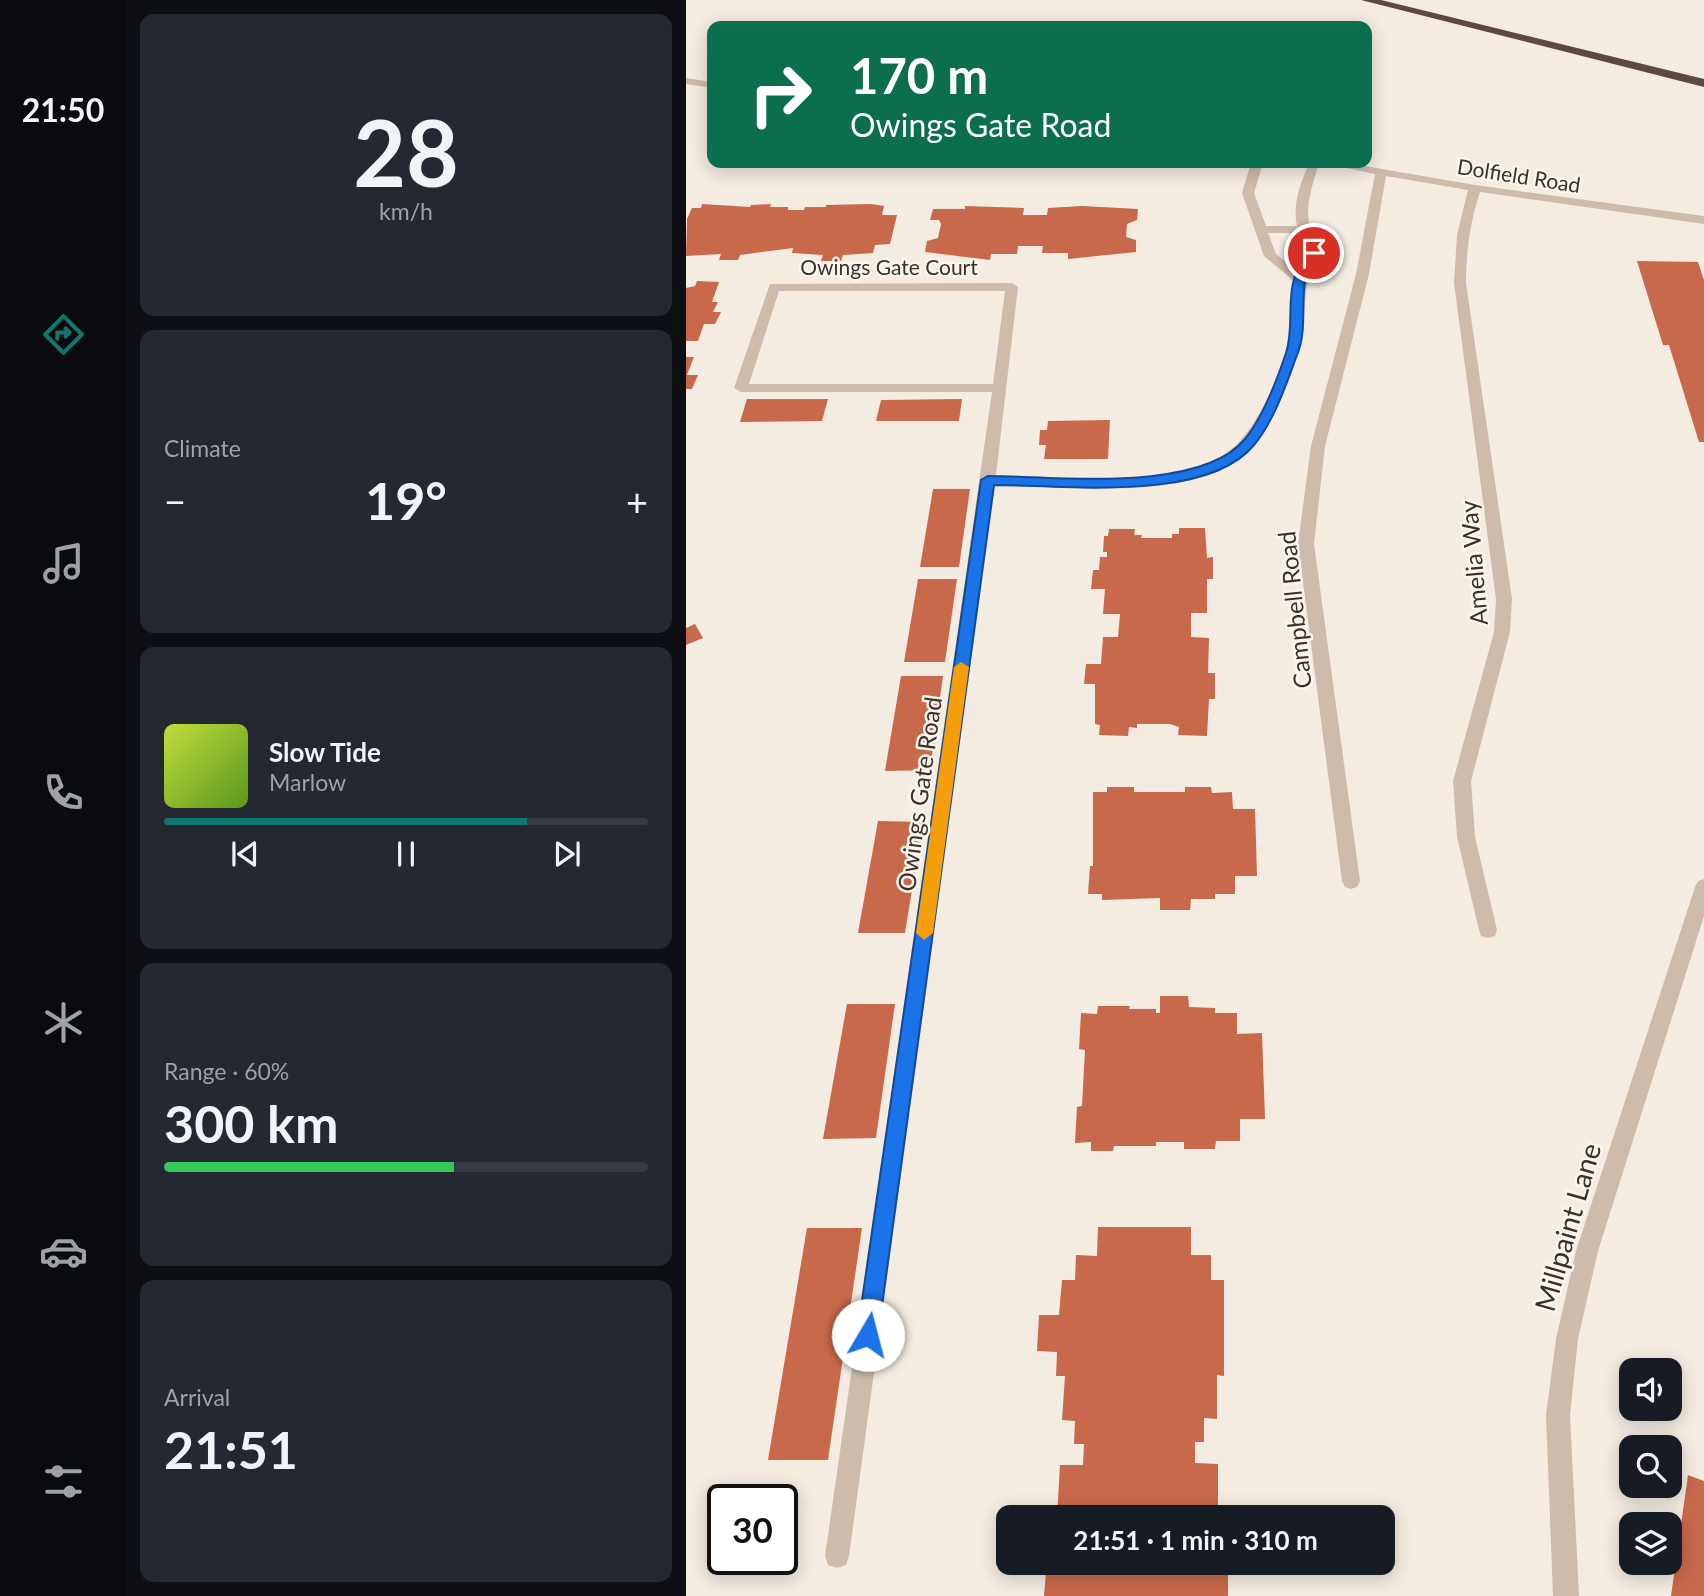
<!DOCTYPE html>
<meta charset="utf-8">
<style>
:root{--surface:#171b24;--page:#242831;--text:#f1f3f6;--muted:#9ea1a6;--line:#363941;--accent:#0f766e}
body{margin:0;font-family:Lato,sans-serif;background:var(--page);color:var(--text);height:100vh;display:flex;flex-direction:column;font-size:26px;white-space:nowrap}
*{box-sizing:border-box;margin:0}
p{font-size:23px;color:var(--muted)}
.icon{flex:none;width:38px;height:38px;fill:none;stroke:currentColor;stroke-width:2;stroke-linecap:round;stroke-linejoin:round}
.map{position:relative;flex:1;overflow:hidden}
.drawer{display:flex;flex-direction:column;gap:14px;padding:14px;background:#0d0f14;width:560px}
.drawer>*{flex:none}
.banner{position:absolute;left:21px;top:21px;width:665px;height:147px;border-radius:14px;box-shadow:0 4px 18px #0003;background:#0b6e4f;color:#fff;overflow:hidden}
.fabs{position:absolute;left:933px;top:1358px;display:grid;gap:14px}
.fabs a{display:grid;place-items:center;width:63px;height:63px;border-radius:14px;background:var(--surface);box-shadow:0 4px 18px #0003;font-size:35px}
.speed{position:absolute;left:21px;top:1484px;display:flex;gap:14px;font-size:35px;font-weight:700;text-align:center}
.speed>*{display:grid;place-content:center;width:91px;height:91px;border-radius:50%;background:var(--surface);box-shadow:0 4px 18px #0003;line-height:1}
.speed .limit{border:4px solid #111;border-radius:10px;background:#fff;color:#111}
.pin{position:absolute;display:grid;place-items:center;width:60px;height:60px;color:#fff;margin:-30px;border:4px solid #fff;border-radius:50%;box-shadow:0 2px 7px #0007}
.me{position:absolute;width:77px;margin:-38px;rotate:8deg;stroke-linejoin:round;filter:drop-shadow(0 0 5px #0008)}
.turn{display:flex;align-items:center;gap:24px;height:147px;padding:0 28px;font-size:32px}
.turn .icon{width:91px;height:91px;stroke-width:2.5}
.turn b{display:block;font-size:49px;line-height:60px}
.big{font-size:52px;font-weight:700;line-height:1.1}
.drawer .card{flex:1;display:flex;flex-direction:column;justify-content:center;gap:10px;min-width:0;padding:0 24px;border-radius:14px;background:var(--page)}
.drawer .dial{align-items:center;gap:0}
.dial b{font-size:91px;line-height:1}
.song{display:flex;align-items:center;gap:21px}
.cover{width:84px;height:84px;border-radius:10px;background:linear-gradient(135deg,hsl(70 70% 55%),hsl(90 70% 35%))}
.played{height:7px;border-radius:4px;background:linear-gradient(90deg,var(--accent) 75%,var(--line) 75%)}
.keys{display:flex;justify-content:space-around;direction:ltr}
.heat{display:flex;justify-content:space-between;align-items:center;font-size:38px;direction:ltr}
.charge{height:10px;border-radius:5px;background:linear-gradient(90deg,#34c759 60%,var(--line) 0)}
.trip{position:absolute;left:310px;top:1505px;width:399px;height:70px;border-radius:14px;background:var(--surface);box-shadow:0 4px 18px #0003;font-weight:700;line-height:70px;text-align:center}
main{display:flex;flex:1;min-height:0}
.tab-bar{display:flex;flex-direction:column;width:126px;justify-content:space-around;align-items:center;background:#090b0e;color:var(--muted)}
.tab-bar .icon{width:49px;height:49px}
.tab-bar .on{color:var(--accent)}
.tab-bar b{font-size:32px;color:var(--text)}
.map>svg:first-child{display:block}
.building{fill:#c8694b}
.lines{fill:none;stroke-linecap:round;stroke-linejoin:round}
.minor{fill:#cdbbac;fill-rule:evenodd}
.highway{fill:#5c4a42;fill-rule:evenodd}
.route{fill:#1a73e8;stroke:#114b97;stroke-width:2}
.slow{fill:#f59e0b}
.labels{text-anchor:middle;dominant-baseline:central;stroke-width:5;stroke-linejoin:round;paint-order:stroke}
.far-street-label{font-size:21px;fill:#3b302b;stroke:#fbf5ee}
.street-label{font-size:24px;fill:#3b302b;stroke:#fbf5ee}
.near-street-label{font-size:28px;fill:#3b302b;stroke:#fbf5ee}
</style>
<main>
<nav class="tab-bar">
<b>21:50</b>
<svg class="icon on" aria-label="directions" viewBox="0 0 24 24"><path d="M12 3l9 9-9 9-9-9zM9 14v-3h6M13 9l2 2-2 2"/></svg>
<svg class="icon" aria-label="music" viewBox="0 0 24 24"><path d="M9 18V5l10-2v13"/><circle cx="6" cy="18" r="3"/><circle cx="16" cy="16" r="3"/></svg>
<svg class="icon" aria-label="phone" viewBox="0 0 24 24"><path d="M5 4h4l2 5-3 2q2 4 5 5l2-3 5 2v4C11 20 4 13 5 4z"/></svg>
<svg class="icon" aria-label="climate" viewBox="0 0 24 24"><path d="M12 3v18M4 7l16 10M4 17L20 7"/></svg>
<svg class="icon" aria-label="car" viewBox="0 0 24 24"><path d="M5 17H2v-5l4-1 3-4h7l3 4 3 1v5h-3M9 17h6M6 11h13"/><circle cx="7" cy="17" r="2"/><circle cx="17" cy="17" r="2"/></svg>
<svg class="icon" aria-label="filters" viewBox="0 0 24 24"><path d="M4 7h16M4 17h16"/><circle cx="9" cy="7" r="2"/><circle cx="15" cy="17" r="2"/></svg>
</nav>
<section class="drawer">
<div class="card dial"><b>28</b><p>km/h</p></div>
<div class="card"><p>Climate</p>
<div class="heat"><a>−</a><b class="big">19°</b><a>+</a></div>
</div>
<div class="card">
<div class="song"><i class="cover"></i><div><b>Slow Tide</b><p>Marlow</p></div></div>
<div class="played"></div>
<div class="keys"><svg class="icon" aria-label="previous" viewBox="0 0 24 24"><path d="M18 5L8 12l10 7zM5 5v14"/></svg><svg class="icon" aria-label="pause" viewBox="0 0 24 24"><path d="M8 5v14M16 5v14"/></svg><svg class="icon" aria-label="next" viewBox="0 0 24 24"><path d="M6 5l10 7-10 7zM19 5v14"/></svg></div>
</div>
<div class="card"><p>Range · 60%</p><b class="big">300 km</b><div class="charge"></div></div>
<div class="card"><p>Arrival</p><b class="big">21:51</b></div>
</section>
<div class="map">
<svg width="1018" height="1596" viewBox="0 0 1018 1596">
<rect width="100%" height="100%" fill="#f4ebe1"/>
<path class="building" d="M 16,204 L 64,207 L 65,205 L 85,204 L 84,207 L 102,207 L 102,210 L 118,210 L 119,207 L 140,207 L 140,205 L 185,204 L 198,206 L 196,215 L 211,215 L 204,244 L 189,245 L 187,253 L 157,255 L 155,261 L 135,261 L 137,255 L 106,253 L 107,248 L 54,255 L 52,260 L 33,260 L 35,254 L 0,256 L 1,219 L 6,208 L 15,208 Z
M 279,206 L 338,208 L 337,215 L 361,215 L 362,208 L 396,206 L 452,209 L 451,220 L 441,224 L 440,237 L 450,240 L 450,252 L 382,259 L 382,253 L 356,253 L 357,246 L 332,246 L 331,254 L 305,254 L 304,260 L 239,252 L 241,241 L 252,238 L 255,224 L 253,220 L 244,220 L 247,209 L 279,209 Z
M 951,261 L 1012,262 L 1018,280 L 1018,442 L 1013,442 L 983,345 L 977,345 Z
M 11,281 L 33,282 L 26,302 L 32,302 L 27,312 L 35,312 L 29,324 L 18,324 L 12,341 L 0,341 L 0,288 L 9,286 Z
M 0,357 L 8,357 L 1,375 L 12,375 L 6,389 L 0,389 Z
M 61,399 L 142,399 L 136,421 L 54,422 Z
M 276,399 L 273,421 L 190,421 L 195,400 Z
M 424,420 L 422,459 L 358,459 L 360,445 L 353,445 L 354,430 L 361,430 L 362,421 Z
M 247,489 L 284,489 L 273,567 L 234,567 Z
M 493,528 L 519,528 L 521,558 L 527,557 L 527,579 L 521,579 L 521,613 L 505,613 L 505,637 L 523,638 L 522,673 L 529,673 L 529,699 L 523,699 L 521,736 L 492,735 L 493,727 L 484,724 L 451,724 L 451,728 L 443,727 L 442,736 L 413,735 L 414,725 L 409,724 L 409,684 L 398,684 L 400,664 L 415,664 L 417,637 L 432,637 L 434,614 L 417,614 L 419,589 L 405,589 L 407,570 L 413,570 L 414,557 L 421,557 L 421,552 L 417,552 L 418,536 L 422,536 L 423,529 L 449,529 L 448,535 L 456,535 L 455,538 L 486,538 L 486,534 L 493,534 Z
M 232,579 L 271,579 L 259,662 L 218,662 Z
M 9,624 L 17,638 L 0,645 L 0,628 Z
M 215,676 L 257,676 L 244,770 L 199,771 Z
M 421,787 L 448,787 L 448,792 L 499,792 L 499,787 L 525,787 L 526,793 L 546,792 L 547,809 L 569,809 L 571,876 L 549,876 L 549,894 L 529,894 L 529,899 L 505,899 L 504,910 L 474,910 L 474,898 L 416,900 L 416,894 L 402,894 L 404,866 L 407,866 L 407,792 L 421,792 Z
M 192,821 L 237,822 L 219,933 L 172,933 Z
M 474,996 L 502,996 L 503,1007 L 529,1008 L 529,1013 L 551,1013 L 551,1034 L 576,1033 L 579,1119 L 554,1119 L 554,1141 L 530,1141 L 529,1149 L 498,1149 L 498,1142 L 470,1142 L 470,1146 L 428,1146 L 427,1151 L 405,1151 L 405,1142 L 389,1143 L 391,1107 L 396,1106 L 399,1050 L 393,1049 L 395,1013 L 411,1014 L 412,1006 L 444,1006 L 443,1009 L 470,1009 L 470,1013 L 474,1013 Z
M 161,1004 L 209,1004 L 190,1138 L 137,1139 Z
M 412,1227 L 505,1227 L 505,1255 L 525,1255 L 525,1280 L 538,1280 L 538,1376 L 531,1375 L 531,1419 L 518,1418 L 518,1442 L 509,1442 L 509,1463 L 532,1464 L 532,1517 L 371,1517 L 374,1465 L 397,1465 L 398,1444 L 388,1444 L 389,1421 L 376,1420 L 379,1376 L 370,1376 L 371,1352 L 351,1351 L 353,1315 L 373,1315 L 376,1280 L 389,1280 L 390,1255 L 411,1256 Z
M 121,1228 L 176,1228 L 142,1460 L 82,1460 Z
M 1002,1475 L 1018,1481 L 1018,1596 L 985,1596 Z
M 346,1563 L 542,1563 L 542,1596 L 358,1596 L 360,1572 L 346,1572 Z"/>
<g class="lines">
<path class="minor" d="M 0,78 L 26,82 L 26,88 L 0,84 Z
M 565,163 L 577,163 L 568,193 L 580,226 L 611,226 C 606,203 615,183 623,163 L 633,163 C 622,200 615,216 634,253 C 612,288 624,318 611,356 C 599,391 581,437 550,461 C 496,501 374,486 309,485 L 163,1556 L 160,1565 L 151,1568 L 142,1565 L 139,1556 L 306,392 L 55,392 L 48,388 L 84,284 L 326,283 L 332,287 L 310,475 C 370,476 492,489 540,454 C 572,430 593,377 603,339 C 607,320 605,301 608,281 L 578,256 L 556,193 ZM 582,233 L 613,233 L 622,253 L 611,271 L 590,254 ZM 93,291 L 319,291 L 307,384 L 63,384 Z
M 637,163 L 661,163 L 789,185 L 1018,216 L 1018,224 L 794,192 C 784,222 780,252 780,283 L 826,599 L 824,632 L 785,781 L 789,837 L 811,930 L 809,936 L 802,938 L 795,936 L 793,930 L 771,837 L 767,781 L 808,632 L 810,599 L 768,283 L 771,235 L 782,190 L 700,176 L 683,274 L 639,446 L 628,544 L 674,881 L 671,887 L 665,889 L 659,887 L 656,881 L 612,544 L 625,446 L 670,274 L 689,174 Z
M 1018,879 L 1018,916 L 912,1251 L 892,1339 L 884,1415 L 893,1596 L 867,1596 L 860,1415 L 870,1339 L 890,1251 L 1009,887 L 1012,881 Z"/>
<path class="highway" d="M 675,0 L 695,0 L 1018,79 L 1018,87 Z"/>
</g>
<path class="route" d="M 624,251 L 633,253 C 629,261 621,272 619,281 C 615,306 621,331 611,355 C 600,385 588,421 568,445 C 521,503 376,485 308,485 L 192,1335 L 189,1343 L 182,1346 L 174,1343 L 171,1335 L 295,480 L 302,476 C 368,476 514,494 559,439 C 577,417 591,380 600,353 C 608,329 601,302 608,279 C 611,269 619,259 624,251 Z"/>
<path class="slow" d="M 275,662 L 283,667 L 247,933 L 238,940 L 230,933 L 268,667 Z"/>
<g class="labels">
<g class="far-street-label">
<text transform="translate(833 175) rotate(9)">Dolfield Road</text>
<text x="203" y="266">Owings Gate Court</text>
</g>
<g class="street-label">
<text transform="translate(787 563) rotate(-95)">Amelia Way</text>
<text transform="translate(608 610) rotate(-96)">Campbell Road</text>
<text transform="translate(233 794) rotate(-82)">Owings Gate Road</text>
</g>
<g class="near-street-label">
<text transform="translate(881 1227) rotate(-74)">Millpaint Lane</text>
</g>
</g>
</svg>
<div class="fabs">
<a><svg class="icon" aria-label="sound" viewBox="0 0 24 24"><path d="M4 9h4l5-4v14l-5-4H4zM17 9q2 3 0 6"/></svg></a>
<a><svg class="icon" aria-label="search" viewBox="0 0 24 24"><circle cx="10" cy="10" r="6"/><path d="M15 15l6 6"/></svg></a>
<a><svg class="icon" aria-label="layers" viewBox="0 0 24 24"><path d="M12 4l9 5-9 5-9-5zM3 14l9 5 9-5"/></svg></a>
</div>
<div class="speed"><div class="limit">30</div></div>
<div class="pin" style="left:628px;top:253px;background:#d93025"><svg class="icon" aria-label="arrive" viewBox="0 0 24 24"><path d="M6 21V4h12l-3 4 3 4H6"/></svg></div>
<svg class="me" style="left:182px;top:1335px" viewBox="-20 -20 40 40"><circle r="19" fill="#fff"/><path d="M0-13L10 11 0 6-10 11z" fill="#1a73e8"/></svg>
<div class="trip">21:51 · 1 min · 310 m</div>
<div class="banner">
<div class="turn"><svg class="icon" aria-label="right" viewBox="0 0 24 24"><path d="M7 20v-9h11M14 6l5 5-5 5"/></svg><div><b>170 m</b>Owings Gate Road</div></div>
</div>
</div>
</main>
